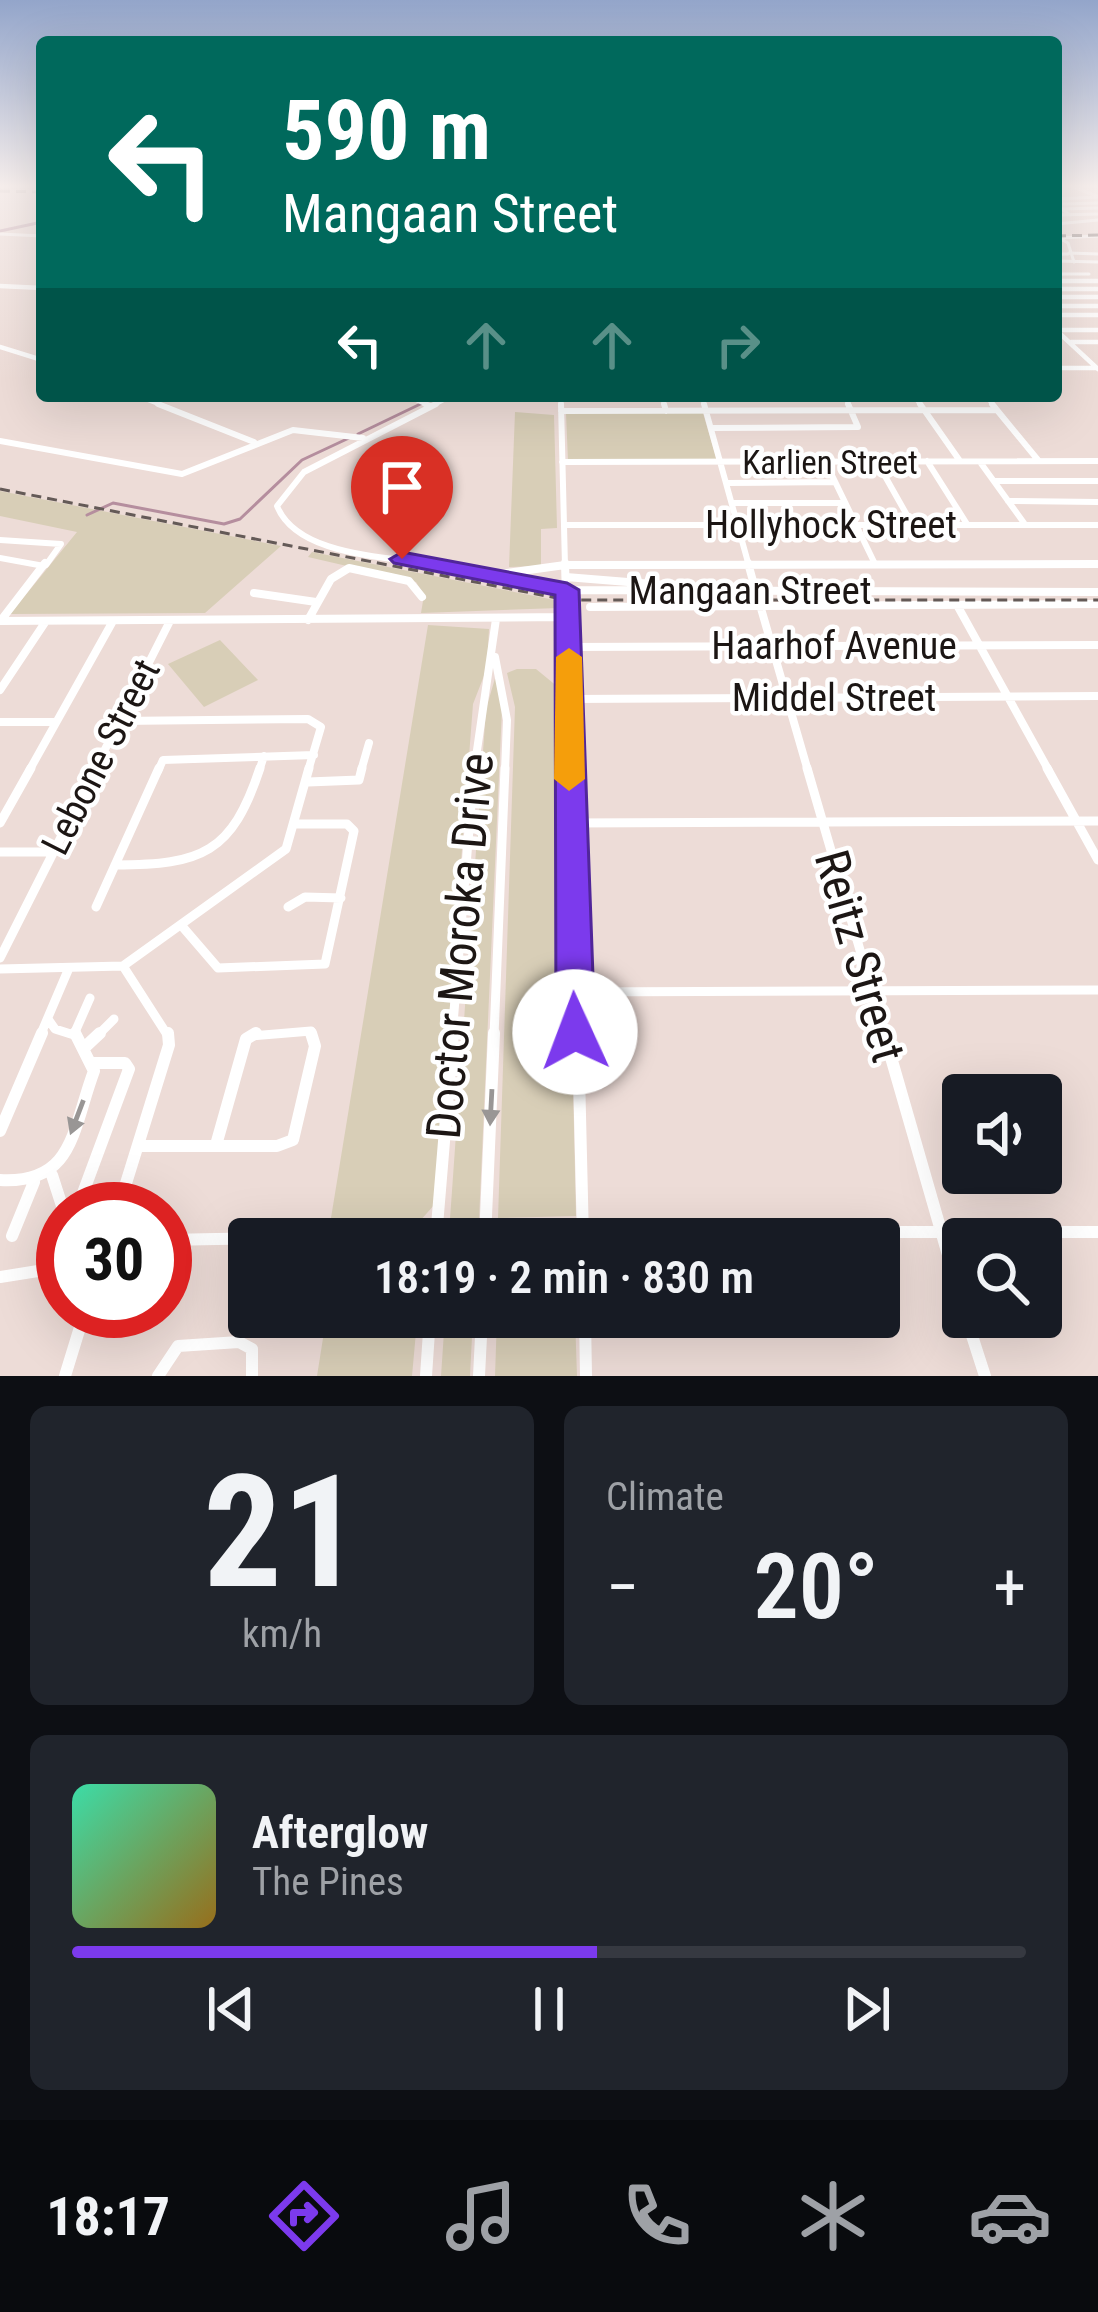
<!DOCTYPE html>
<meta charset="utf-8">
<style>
:root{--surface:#171b24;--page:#20242c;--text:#f1f3f6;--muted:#9ea1a6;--line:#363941;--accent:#7c3aed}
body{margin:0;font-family:"Roboto Condensed",sans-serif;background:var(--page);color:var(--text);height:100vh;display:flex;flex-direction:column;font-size:45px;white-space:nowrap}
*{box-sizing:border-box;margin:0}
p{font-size:39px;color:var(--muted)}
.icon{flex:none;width:66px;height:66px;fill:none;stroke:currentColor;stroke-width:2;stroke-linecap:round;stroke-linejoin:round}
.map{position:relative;height:1376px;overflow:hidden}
.drawer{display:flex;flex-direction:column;gap:30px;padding:30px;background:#0d0f14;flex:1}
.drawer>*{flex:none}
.guide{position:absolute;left:36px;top:36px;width:1026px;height:366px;border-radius:12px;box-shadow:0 12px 48px #0002;background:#00695c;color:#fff;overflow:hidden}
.controls{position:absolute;left:942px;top:1074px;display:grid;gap:24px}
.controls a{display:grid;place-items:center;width:120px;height:120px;border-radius:12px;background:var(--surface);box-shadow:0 12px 48px #0002;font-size:60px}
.speed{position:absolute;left:36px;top:1182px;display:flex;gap:24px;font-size:60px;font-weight:700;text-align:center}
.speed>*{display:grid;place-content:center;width:156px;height:156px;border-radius:50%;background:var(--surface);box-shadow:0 12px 48px #0002;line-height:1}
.speed .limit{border:18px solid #d22;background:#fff;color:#111}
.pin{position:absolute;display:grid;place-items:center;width:102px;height:102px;color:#fff;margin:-123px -51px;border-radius:50% 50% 50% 0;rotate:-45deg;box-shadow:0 0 12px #0007}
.pin .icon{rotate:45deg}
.me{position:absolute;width:132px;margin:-66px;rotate:358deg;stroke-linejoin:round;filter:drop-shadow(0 0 9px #0008)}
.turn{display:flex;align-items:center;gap:42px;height:252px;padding:0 48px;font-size:54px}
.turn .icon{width:156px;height:156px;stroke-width:2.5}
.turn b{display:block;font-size:84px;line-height:102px}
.lanes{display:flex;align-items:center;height:114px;padding:0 48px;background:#0003;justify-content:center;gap:60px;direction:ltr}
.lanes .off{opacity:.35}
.big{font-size:90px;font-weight:600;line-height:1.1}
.drawer .tile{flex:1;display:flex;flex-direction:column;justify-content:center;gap:18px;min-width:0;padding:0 42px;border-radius:18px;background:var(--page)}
.drawer .dial{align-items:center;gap:0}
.dial b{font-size:156px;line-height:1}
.song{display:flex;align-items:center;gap:36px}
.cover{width:144px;height:144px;border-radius:18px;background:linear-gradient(135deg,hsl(160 70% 55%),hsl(40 70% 35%))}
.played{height:12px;border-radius:6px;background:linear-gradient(90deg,var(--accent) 55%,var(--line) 55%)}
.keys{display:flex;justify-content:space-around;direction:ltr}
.heat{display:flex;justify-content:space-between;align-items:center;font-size:66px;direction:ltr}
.drawer .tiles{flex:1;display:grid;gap:30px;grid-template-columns:1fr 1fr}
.tile:last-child{grid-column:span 2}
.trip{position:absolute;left:228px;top:1218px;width:672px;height:120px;border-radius:12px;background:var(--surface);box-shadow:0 12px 48px #0002;font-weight:600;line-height:120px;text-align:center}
.menu{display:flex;height:192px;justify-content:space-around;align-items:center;background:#090b0e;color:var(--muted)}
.menu .icon{width:84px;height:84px}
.menu .on{color:var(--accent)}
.menu b{font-size:54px;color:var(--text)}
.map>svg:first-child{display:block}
.green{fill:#d8ceb7}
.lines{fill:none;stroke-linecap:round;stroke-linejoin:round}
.stream{stroke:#b58e9e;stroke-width:3}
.minor-far5{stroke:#fff;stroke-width:3}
.minor-far4{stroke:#fff;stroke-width:4.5}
.minor-far3{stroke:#fff;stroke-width:6}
.minor-far2{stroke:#fff;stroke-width:8}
.minor-far1{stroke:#fff;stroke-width:9}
.minor{stroke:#fff;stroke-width:12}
.rail{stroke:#645a57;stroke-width:3;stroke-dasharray:10 6;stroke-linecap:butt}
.oneway{fill:#999695}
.route{fill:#7c3aed;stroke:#51269a;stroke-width:3}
.slow{fill:#f59e0b}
.labels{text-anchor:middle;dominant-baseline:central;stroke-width:9;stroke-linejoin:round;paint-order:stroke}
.far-street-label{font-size:33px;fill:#1c1614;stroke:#fff}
.street-label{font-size:39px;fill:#1c1614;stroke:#fff}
.near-street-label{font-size:48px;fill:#1c1614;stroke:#fff}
</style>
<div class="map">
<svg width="1098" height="1376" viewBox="0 0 1098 1376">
<rect width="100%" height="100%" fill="#eddcd7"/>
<path class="green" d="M 515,412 L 554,415 L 557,528 L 541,529 L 541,566 L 509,567 Z
M 566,413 L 703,413 L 717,461 L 568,461 Z
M 0,491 L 281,546 L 205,613 L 10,614 L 77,532 L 0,516 Z
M 312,552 L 560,601 L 559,608 L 421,613 L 424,595 L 416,582 L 308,557 Z
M 428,625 L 489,629 L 487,668 L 473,704 L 435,1204 L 419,1222 L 330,1224 Z
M 220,640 L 258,680 L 204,707 L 168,664 Z
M 517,669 L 536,669 L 564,692 L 576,1216 L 498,1218 L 515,707 L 507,673 Z
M 496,675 L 502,709 L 479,1220 L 450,1219 L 486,709 Z
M 445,1317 L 473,1317 L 470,1376 L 441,1376 Z
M 497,1317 L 575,1317 L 577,1376 L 495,1376 Z
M 324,1332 L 416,1332 L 412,1376 L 317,1376 Z"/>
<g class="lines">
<path class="stream" d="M 0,231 L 42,222
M 358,434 L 437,396
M 87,515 L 113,503 L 224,524 L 240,519 L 302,460 L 349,438"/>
<path class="minor-far5" d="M 1073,187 L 1097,196
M 1056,188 L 1064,187
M 1056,199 L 1098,197
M 1064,204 L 1098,203
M 1057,215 L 1098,214
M 1070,215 L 1062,209 L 1098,208
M 1056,224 L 1098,220
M 0,234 L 42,236
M 1069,253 L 1098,254
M 1056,254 L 1068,254
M 1056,261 L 1098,262
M 1074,262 L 1068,243 L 1059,238 L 1098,236
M 1056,274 L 1089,274
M 1056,281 L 1098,281"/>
<path class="minor-far4" d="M 1056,281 L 1098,281
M 0,286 L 42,288
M 1056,289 L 1098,289
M 1056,297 L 1098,297
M 1056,306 L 1098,306
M 1056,315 L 1098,315
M 1056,330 L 1098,369
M 1057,330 L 1098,330
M 1071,342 L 1098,342
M 0,347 L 42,360
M 1056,368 L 1095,368
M 138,396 L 166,407
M 407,396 L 430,406
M 561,396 L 561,407
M 662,396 L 665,407
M 702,396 L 705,407
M 845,396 L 850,407
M 914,396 L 922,407
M 986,396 L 995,407
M 430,407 L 451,396"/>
<path class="minor-far3" d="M 158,404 L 254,442
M 425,404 L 430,406
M 436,404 L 304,472 L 277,506 C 298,558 392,556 441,566
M 561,404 L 565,566
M 664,404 L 666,411
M 704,404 L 749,566
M 920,404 L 960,461
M 992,404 L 1038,460
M 561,411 L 997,410
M 711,428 L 858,427 L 848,404
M 0,441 L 182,474 L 293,430 L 363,438
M 927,461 L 967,524
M 562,462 L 1098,461
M 877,462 L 912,524
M 980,462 L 1024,523
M 826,463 L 875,564
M 994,481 L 1098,481
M 727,483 L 835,482
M 1008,501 L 1098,502
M 732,503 L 845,503
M 565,525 L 1098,525
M 0,540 L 61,544 L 46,565
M 0,558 L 44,566
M 559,566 L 1098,564"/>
<path class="minor-far2" d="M 425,563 L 567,590 L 1098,592
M 565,563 L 571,771
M 748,563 L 756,592
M 500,574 L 565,565 L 1098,564
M 566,577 L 702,588
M 254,593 L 316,602
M 760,605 L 808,771
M 957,605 L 1049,771
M 590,607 L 1098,604
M 2,619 L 45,563
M 308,620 L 331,579 L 349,568 L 409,581 L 422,597
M 0,621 L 568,617
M 569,647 L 1098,645
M 495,657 L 507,720 L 505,771
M 0,690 L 46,621
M 570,699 L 1098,696
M 118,721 L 308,719 L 321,727 L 308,771
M 0,722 L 55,722
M 29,771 L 113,621
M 94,771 L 170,621
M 158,771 L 163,760 L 314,755
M 259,771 L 264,756
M 361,771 L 369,743
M 474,771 L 496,619"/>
<path class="minor-far1" d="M 571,768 L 578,1036
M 807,768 L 885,1036
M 1047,768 L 1098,860
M 308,782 L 359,780 L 362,768
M 0,823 L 31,768
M 569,823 L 1098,821
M 0,852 L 52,852
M 115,865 C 202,865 232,853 260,768
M 96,907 L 159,768
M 288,907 L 305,897 L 341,898
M 181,925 L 218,968 L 325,964 L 354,831 L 347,824 L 297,824
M 0,958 L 96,768
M 123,966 L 286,849 L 309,768
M 0,969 L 123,966 L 168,1036
M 574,992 L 1098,990
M 48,1019 L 55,1029 L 77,1036
M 75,1032 L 90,998
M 40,1036 L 69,968
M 97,1036 L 114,1019
M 251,1036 L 311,1031 L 312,1036
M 452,1036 L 474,768
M 494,1036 L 505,768"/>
<path class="minor" d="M 578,1033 L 583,1239
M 884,1033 L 963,1307
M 85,1047 L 100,1033
M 0,1131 L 42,1033
M 216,1145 L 246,1039 L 256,1033
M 138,1146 L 277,1146 L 293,1140 L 315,1046 L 311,1033
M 52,1175 L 62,1206 L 69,1209
M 0,1180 C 74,1184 72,1130 94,1071 L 75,1033
M 77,1209 L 129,1069 L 125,1063 L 94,1063
M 118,1209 L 169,1045 L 168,1033
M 12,1236 L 34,1182
M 436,1238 L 453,1033
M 485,1239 L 494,1033
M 165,1240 L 583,1232 L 1098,1232
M 0,1277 L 63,1267
M 585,1317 L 586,1376
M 966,1317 L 985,1376
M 65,1376 L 85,1311
M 158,1376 L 178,1346 L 239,1342 L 252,1349 L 252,1376
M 426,1376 L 430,1317
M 479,1376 L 482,1317"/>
<path class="rail" d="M 0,191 L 42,192
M 1056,236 L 1098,235
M 0,489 L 567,600 L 1098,600"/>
</g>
<defs><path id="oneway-solid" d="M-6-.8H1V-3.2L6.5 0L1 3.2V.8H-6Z" transform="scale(3)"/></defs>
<g class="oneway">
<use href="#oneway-solid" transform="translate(491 1107) rotate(93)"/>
<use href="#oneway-solid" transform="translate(77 1117) rotate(111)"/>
</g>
<linearGradient id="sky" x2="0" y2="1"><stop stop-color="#93a5ca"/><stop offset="0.49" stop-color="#f7efed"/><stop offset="1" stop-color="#f7efed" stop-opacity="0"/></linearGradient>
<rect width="1098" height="380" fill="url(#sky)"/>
<path class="route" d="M 402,552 L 567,583 L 579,590 L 595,1032 L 589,1045 L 575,1051 L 562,1045 L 556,1032 L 555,595 L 394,563 L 390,559 Z"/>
<path class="slow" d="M 569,648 L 582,657 L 585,779 L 569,791 L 554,779 L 556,657 Z"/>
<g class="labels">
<g class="far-street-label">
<text x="830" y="462">Karlien Street</text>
</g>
<g class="street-label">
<text x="831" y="525">Hollyhock Street</text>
<text x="750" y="591">Mangaan Street</text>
<text x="834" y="646">Haarhof Avenue</text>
<text x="834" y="698">Middel Street</text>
<text transform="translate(101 757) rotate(-63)">Lebone Street</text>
</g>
<g class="near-street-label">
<text transform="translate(460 946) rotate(-85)">Doctor Moroka Drive</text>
<text transform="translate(860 956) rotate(74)">Reitz Street</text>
</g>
</g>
</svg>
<div class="controls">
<a><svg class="icon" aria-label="sound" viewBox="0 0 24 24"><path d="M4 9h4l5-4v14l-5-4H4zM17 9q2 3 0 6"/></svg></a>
<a><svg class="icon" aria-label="search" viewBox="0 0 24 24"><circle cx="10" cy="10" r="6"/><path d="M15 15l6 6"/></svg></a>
</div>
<div class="speed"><div class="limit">30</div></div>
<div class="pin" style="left:402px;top:559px;background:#d93025"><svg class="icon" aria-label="arrive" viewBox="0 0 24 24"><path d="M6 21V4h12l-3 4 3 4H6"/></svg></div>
<svg class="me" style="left:575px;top:1032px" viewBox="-20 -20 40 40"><circle r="19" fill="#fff"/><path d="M0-13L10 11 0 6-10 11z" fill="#7c3aed"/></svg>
<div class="trip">18:19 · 2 min · 830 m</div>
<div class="guide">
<div class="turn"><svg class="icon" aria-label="left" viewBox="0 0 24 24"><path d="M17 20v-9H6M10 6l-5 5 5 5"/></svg><div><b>590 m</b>Mangaan Street</div></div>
<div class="lanes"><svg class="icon" aria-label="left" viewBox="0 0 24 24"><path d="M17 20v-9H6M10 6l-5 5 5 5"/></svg><svg class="icon off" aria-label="ahead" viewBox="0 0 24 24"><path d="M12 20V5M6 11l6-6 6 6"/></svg><svg class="icon off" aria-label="ahead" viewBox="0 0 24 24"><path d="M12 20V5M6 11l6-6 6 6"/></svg><svg class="icon off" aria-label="right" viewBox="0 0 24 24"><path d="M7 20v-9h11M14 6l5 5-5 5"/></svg></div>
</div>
</div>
<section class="drawer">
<div class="tiles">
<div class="tile dial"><b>21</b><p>km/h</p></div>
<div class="tile"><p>Climate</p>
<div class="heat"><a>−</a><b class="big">20°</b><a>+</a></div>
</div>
<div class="tile">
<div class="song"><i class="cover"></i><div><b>Afterglow</b><p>The Pines</p></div></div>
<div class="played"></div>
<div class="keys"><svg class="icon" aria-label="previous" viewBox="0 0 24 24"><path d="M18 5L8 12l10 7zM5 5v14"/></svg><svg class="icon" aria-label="pause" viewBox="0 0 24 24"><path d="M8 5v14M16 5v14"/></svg><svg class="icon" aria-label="next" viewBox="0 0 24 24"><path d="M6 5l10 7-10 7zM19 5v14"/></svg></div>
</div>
</div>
</section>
<nav class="menu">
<b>18:17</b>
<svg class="icon on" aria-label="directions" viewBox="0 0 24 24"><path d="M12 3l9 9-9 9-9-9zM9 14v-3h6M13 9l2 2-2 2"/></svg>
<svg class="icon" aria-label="music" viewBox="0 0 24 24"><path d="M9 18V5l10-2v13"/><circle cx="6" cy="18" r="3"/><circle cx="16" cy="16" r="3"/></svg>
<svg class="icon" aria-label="phone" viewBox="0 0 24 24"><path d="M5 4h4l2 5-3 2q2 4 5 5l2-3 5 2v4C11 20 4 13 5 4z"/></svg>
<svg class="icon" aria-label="climate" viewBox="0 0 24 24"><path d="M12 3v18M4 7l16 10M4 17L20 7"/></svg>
<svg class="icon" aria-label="car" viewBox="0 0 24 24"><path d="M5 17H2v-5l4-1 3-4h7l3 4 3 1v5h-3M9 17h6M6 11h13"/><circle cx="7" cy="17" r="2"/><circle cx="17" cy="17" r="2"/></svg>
</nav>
